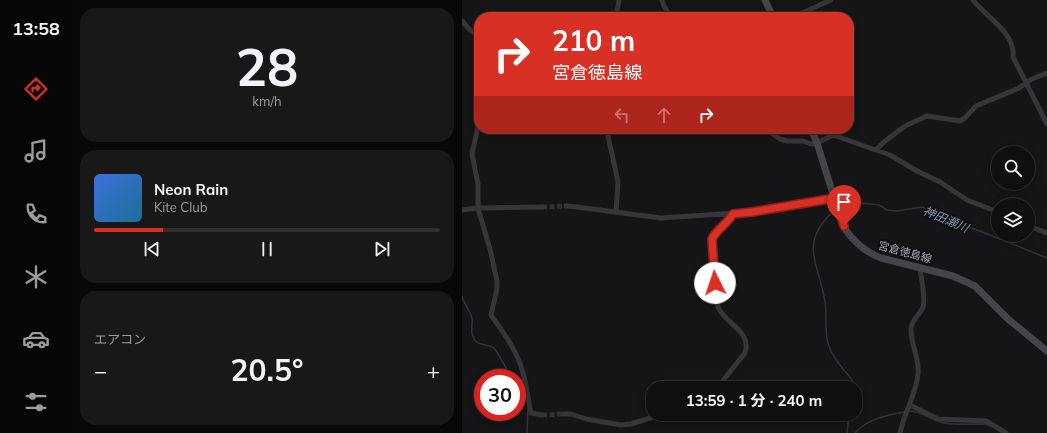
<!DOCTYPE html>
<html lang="ja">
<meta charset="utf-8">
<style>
:root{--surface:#100f10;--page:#191819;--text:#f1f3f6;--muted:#9c9c9f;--line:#302f30;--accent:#d93025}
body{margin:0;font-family:Mulish,"Noto Sans JP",sans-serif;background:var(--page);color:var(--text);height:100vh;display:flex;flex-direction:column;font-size:15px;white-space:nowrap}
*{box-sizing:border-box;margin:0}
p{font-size:13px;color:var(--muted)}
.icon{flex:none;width:22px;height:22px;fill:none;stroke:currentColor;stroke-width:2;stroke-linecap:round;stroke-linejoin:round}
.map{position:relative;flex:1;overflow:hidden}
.details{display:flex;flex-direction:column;gap:8px;padding:8px;background:#090809;width:390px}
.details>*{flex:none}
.banner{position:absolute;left:12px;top:12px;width:380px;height:122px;border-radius:16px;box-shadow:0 2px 10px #0003,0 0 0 1px var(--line);background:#d93025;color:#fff;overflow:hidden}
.buttons{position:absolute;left:529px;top:146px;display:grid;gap:8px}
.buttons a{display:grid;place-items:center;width:44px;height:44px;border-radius:50%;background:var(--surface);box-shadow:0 2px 10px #0003,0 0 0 1px var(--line);font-size:20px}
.speed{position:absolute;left:12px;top:369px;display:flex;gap:8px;font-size:20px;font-weight:700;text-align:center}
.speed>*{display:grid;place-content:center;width:52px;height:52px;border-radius:50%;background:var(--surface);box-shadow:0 2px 10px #0003,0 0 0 1px var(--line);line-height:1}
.speed .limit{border:6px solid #d22;background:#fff;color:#111}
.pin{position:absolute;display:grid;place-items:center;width:34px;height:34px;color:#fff;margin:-41px -17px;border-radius:50% 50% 50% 0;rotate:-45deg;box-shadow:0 0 4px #0007}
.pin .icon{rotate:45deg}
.me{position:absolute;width:44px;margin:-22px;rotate:356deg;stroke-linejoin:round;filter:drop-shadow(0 0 3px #0008)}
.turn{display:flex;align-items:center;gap:14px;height:84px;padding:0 12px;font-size:18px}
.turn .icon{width:52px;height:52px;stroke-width:2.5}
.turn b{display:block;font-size:28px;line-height:34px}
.lanes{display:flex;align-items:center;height:38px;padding:0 12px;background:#0003;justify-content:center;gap:20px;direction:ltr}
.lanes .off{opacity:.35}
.big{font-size:30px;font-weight:700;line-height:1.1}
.details .tile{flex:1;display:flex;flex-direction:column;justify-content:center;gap:6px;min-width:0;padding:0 14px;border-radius:16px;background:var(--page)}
.details .dial{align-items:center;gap:0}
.dial b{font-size:52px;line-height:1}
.song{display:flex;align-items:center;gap:12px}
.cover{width:48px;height:48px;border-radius:6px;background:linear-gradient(135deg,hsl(220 70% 55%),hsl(200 70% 35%))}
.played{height:4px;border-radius:2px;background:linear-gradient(90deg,var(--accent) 20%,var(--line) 20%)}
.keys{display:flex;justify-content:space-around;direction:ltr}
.heat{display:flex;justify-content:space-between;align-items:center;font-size:22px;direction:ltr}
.trip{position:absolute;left:184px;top:381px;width:216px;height:40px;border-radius:16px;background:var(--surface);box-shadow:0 2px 10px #0003,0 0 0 1px var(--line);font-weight:700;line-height:40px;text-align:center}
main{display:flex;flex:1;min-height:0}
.tab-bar{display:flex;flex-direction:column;width:72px;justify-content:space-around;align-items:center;background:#060606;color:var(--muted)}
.tab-bar .icon{width:28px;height:28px}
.tab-bar .current{color:var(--accent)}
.tab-bar b{font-size:18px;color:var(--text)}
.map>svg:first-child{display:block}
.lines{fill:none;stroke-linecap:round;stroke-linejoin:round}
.stream{stroke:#2f353d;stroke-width:1.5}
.street-tunnel{stroke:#323236;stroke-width:5;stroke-dasharray:5 2.5;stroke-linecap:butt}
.street{stroke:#36363a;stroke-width:5}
.secondary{stroke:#44454a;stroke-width:7}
.route-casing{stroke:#8d1f18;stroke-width:10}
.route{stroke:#d93025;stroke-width:7}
.labels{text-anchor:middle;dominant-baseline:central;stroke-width:4;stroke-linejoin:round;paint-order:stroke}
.street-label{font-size:11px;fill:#a7aab5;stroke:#100f11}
.water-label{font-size:12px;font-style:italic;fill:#8193ad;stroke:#100f11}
</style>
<main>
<nav class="tab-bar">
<b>13:58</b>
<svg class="icon current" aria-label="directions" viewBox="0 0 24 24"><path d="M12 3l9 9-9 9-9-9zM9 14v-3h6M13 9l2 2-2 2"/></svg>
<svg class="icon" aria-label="music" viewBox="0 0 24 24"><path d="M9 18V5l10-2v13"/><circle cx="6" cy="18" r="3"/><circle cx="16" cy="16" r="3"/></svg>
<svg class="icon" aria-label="phone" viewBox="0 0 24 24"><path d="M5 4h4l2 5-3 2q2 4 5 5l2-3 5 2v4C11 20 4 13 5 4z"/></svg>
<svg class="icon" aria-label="climate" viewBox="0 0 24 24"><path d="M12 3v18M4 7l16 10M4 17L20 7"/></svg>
<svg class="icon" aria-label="car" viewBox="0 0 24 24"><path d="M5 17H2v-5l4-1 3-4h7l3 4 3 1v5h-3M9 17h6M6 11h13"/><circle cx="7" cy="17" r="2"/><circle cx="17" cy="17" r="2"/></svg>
<svg class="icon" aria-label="filters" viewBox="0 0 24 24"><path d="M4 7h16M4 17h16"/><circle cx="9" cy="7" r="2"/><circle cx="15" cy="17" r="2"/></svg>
</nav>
<section class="details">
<div class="tile dial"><b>28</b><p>km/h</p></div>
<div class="tile">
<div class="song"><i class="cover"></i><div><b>Neon Rain</b><p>Kite Club</p></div></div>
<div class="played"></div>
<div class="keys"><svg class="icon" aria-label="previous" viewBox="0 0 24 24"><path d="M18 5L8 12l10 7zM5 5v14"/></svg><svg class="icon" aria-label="pause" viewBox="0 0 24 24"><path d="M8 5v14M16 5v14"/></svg><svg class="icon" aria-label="next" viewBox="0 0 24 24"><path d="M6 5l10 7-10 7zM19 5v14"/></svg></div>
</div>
<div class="tile"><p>エアコン</p>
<div class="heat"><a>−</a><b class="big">20.5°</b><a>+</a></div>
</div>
</section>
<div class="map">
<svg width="585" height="433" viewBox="0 0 585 433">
<rect width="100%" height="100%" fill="#151416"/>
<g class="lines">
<path class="stream" d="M 380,205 L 389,202 L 417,205 L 425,210 L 435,211 L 460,207 L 480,215 L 490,222 L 518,231 L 585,258
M 374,209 C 335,243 357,262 363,302 C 365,314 363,327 365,339 C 368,355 381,369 391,381 L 390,388
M 0,296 C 2,304 9,312 10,319 C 11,325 8,331 11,337 C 15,347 25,343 32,348 C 36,352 45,371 50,378
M 55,383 L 64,397
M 447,411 C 459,410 470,421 482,423 C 495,425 509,424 523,424 L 528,426
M 65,433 L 66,408
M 385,433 L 387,414
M 393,433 C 405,419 425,415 443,412"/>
<path class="street-tunnel" d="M 80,207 L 104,206
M 80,415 L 102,414"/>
<path class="street" d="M 200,0 L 202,6 L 209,17
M 511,0 C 524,17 554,33 551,57 L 585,124
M 154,17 L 157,0
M 331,17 L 369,0
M 0,21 L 7,29 L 17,37
M 17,122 L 10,154 L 16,184 L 16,208 L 28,249 L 35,281 L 35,289 L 29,315 C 41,332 56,352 61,373 C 65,386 66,400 69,413 L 80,415
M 147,129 L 146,136 L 156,182 L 154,212
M 304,129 L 318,139 L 325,141 L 341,141 L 349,144 L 355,143 L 371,135 L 428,155 L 455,171 L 478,182 L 505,200 L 536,212
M 415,149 L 422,142 L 443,126 L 465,116 L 498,121 L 503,118 L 514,106 L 557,88 L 570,79 L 585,73
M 104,206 L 115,207 L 199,218 L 290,212 L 373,198
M 0,210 L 16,208 L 80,207
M 566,226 L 585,233
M 255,388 L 283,353 C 290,331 264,325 256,307 C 253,300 254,291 253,283 C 252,268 251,254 250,239 C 255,229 265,224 271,214
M 448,405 L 476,419 L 524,421 L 544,433
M 102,414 L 109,414 L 124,419 L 159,425 L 169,424 L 201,414
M 438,433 C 442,413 454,395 456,374 C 458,359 448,343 449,328 C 450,319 458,315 461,307 C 464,298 459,278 458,268"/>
<path class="secondary" d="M 303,0 L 311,17
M 349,129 L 355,143 L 381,226 C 391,241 402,252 419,258 L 491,276 L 513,286 L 546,319 L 585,351"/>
</g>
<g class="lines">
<g class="route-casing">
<path id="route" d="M 253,283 L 250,239 C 255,229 265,224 271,214 L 290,212 L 373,198 L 382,226"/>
</g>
<use href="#route" class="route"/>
</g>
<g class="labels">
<g class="street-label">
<text transform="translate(443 252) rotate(15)">宮倉徳島線</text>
</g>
<g class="water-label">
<text transform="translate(484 219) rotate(23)">神田瀬川</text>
</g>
</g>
</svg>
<div class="buttons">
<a><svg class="icon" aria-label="search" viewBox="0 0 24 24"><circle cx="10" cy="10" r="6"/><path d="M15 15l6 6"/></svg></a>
<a><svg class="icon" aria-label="layers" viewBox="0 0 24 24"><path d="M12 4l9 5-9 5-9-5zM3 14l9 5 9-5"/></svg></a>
</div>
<div class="speed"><div class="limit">30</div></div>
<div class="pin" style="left:382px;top:226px;background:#d93025"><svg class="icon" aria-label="arrive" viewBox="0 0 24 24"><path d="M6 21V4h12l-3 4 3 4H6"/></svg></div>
<svg class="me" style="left:253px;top:283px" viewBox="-20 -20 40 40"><circle r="19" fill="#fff"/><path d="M0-13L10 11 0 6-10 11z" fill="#d93025"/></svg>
<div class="trip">13:59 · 1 分 · 240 m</div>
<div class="banner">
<div class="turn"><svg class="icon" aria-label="right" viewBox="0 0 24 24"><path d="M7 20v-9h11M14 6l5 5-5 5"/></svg><div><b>210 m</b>宮倉徳島線</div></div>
<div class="lanes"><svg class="icon off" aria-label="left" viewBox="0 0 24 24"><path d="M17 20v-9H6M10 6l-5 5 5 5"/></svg><svg class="icon off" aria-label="ahead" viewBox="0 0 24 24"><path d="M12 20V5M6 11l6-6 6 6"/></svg><svg class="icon" aria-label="right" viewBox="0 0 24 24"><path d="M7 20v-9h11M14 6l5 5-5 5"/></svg></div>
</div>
</div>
</main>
